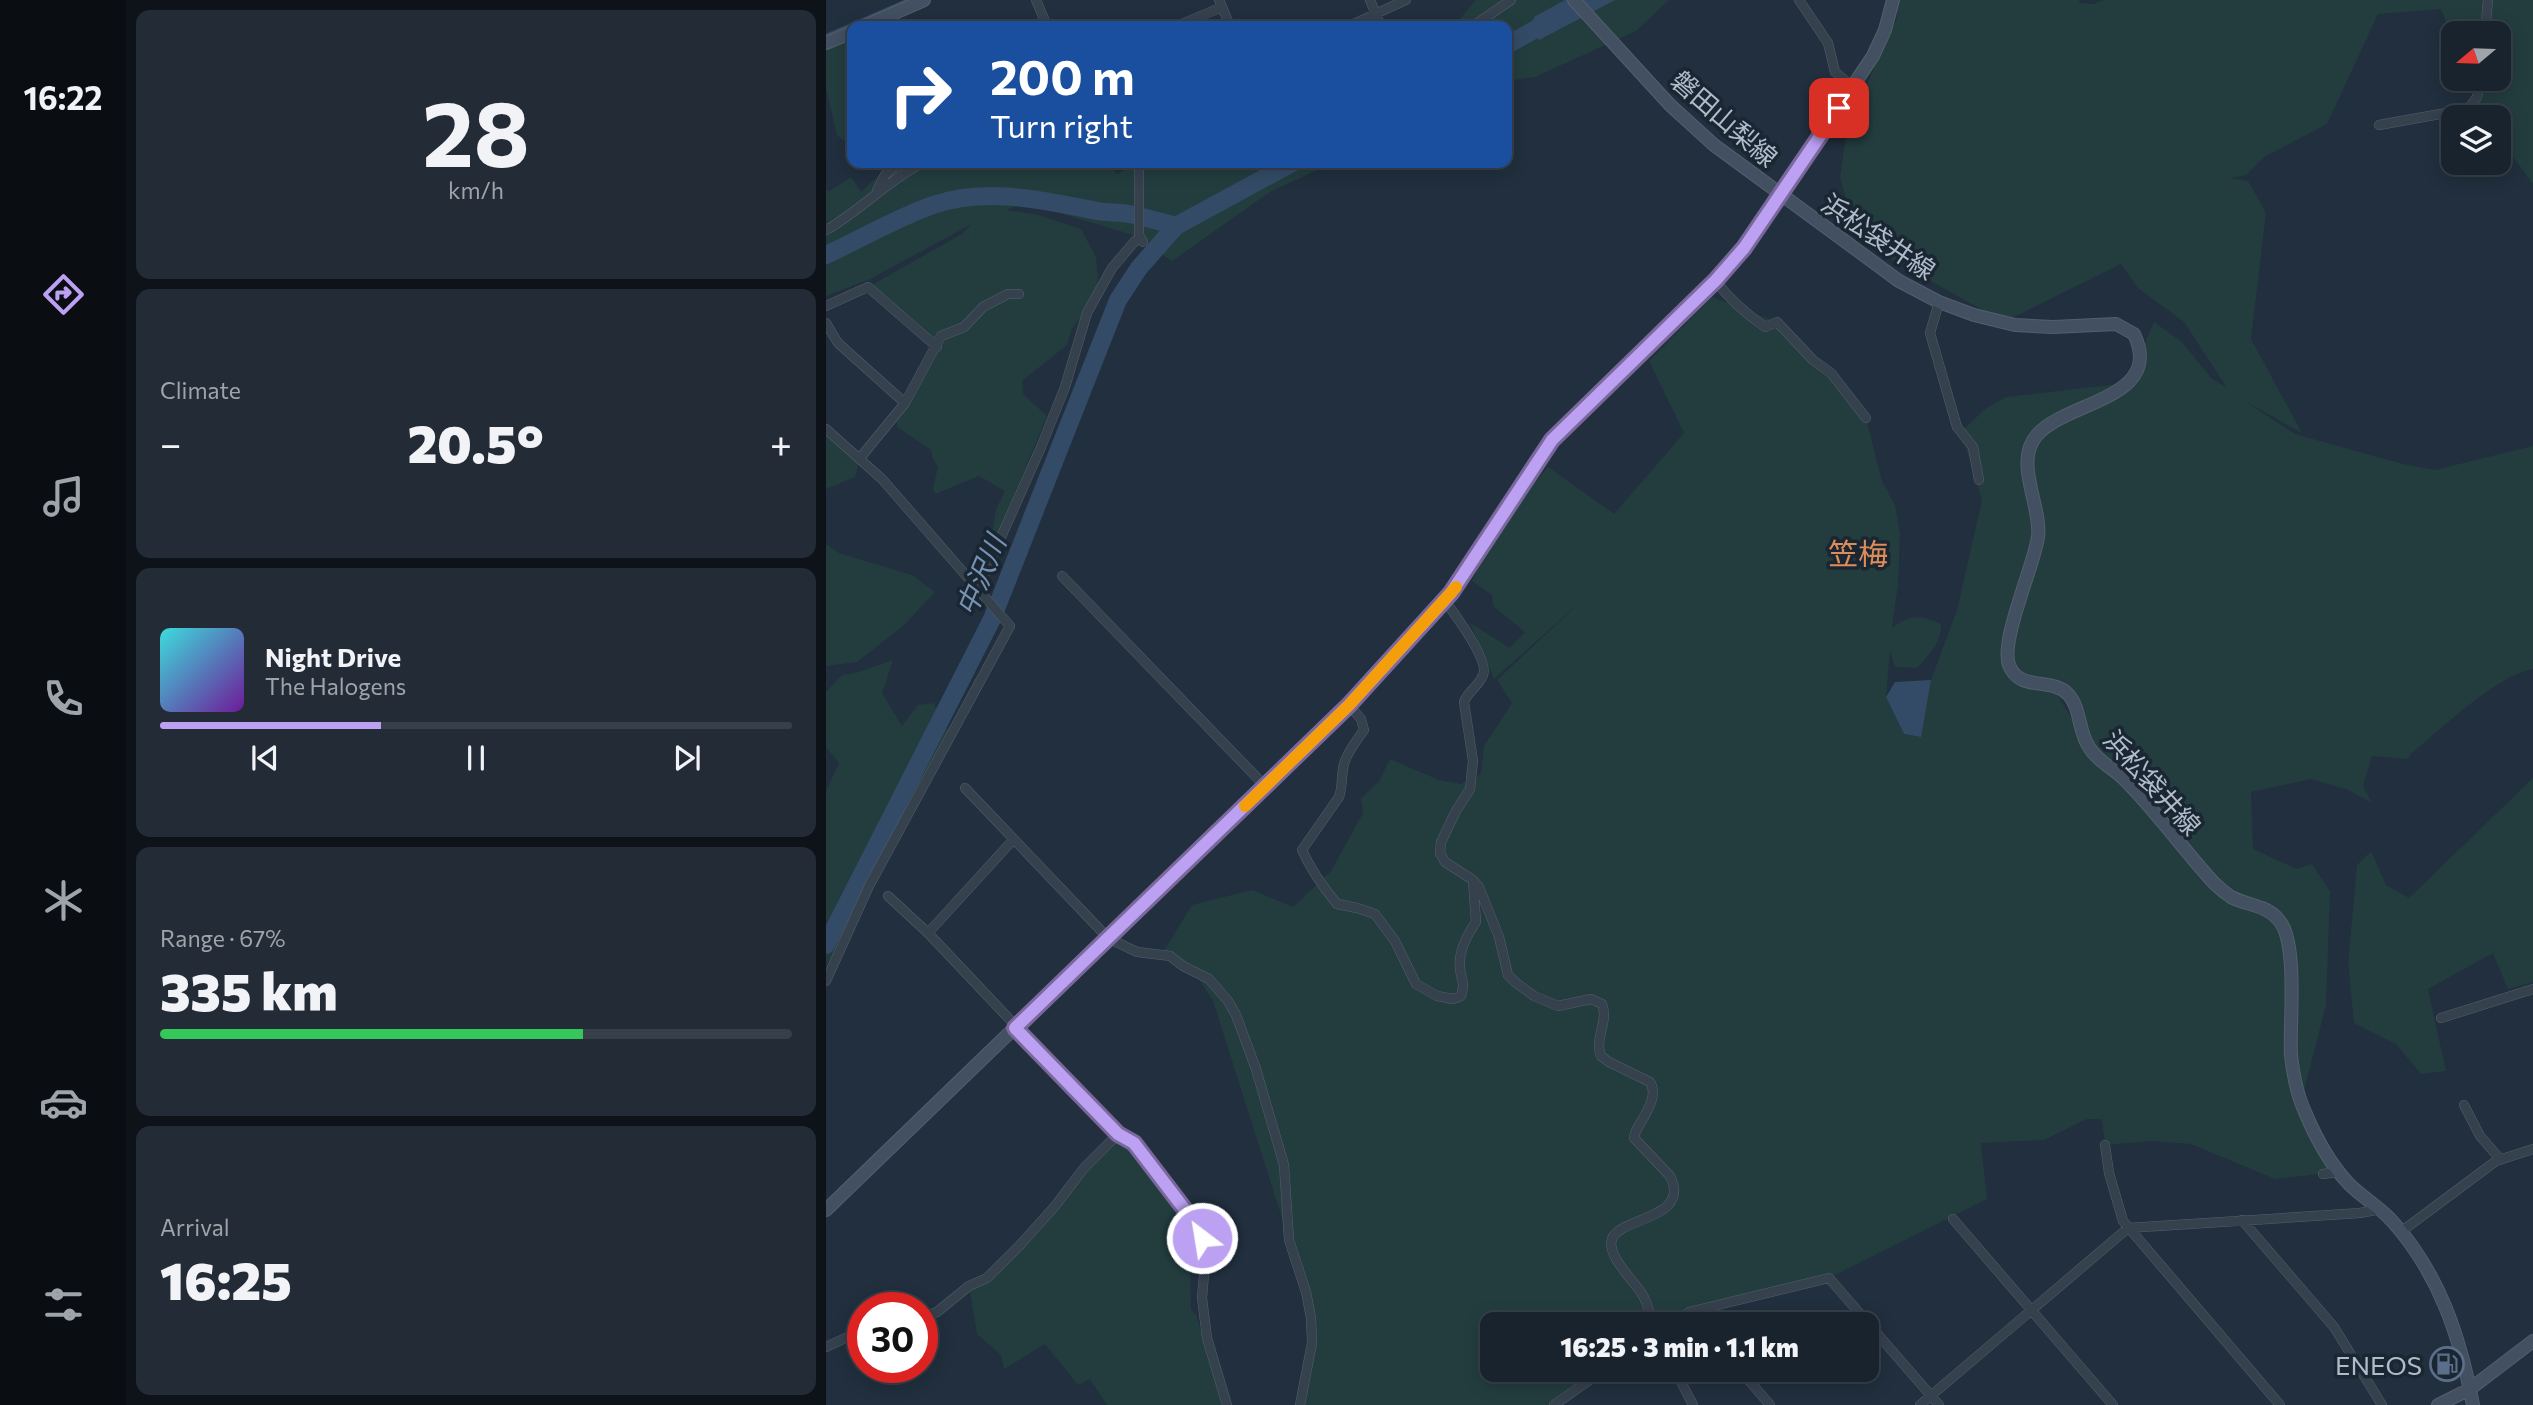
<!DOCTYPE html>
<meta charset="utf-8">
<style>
:root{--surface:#19232e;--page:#222b36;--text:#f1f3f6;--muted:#9fa4aa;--line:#37404a;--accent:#bca0f2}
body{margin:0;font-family:Commissioner,"Noto Sans JP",sans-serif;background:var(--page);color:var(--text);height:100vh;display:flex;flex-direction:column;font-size:26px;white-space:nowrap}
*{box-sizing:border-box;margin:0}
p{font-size:23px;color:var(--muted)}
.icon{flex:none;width:38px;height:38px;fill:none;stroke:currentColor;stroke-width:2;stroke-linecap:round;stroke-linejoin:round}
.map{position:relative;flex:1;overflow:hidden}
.panel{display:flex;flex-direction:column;gap:10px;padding:10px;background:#0e1319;width:700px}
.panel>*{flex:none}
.guide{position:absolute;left:21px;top:21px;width:665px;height:147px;border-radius:14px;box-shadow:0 4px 18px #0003,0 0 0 2px var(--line);background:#1a4fa0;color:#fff;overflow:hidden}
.needle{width:46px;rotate:251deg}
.buttons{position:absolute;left:1615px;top:21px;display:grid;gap:14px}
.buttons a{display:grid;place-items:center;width:70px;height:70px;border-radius:14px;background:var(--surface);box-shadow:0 4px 18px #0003,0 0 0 2px var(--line);font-size:35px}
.speed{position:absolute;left:21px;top:1292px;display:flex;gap:14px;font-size:35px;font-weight:700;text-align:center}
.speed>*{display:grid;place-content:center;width:91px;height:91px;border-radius:50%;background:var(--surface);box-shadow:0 4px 18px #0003,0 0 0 2px var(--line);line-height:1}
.speed .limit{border:10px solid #d22;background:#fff;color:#111}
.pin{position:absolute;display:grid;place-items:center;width:60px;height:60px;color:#fff;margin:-30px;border-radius:14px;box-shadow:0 4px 10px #0006}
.me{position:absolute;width:77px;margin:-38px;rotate:329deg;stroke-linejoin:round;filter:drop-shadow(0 0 5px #0008)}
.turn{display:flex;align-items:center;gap:24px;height:147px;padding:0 28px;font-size:32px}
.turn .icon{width:91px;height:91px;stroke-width:2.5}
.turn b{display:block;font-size:49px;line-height:60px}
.big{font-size:52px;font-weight:800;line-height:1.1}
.panel .widget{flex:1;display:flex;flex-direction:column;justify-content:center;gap:10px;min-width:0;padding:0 24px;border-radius:14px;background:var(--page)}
.panel .dial{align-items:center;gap:0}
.dial b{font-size:91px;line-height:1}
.song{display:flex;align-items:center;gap:21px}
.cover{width:84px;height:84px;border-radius:10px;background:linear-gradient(135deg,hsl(180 70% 55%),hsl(280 70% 35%))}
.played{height:7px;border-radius:4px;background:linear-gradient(90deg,var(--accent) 35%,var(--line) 35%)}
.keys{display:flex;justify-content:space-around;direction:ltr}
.heat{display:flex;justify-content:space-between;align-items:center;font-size:38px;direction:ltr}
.charge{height:10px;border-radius:5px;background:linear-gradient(90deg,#34c759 67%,var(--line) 0)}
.trip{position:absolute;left:654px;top:1312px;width:399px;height:70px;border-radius:14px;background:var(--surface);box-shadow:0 4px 18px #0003,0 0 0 2px var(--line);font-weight:800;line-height:70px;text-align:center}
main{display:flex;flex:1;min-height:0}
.tabs{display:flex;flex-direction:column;width:126px;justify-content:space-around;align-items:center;background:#0a0e12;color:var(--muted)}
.tabs .icon{width:49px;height:49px}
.tabs .selected{color:var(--accent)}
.tabs b{font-size:32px;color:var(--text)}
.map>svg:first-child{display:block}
.green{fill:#233d3f;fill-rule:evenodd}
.water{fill:#344b67}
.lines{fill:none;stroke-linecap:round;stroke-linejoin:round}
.stream{stroke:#344b67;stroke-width:2.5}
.river{stroke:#344b67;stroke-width:18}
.street-casing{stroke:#545f6c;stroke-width:10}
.secondary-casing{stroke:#545f6c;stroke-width:14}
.street{stroke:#36414e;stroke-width:9}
.secondary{stroke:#435062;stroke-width:12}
.route-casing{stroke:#7a689d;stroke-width:18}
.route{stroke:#bca0f2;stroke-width:12}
.slow{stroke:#f59e0b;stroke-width:12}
.labels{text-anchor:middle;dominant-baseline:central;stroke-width:7;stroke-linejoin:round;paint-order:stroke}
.street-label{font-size:26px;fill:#b1bcca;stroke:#1b2633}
.poi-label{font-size:26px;fill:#b1bcca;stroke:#1b2633;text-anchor:end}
.water-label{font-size:28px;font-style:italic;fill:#7693b3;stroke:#1b2633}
.quarter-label{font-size:30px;fill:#dd8d59;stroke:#1b2633}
</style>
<main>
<nav class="tabs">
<b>16:22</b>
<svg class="icon selected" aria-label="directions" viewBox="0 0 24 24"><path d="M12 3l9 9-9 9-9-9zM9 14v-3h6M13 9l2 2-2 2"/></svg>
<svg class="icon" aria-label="music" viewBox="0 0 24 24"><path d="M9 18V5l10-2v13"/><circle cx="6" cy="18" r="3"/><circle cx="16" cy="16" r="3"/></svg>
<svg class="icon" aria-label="phone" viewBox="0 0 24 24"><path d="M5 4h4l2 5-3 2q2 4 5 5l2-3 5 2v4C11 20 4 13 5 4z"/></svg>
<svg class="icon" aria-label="climate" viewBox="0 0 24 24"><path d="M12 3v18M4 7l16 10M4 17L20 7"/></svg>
<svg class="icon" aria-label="car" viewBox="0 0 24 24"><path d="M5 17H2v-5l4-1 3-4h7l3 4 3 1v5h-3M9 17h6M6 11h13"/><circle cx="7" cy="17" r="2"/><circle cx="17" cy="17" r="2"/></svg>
<svg class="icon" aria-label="filters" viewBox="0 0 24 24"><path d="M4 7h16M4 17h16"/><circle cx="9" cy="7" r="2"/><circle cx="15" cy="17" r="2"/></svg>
</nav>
<section class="panel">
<div class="widget dial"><b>28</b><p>km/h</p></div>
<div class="widget"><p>Climate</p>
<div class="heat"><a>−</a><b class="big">20.5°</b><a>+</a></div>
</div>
<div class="widget">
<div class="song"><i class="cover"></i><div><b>Night Drive</b><p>The Halogens</p></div></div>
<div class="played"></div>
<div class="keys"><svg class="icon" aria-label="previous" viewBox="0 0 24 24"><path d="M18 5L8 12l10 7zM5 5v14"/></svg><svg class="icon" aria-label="pause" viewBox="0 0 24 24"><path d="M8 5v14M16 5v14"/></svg><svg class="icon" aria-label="next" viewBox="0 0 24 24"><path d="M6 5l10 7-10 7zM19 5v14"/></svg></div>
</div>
<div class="widget"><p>Range · 67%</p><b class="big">335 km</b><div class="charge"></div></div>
<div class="widget"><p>Arrival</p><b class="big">16:25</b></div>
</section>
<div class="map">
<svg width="1707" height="1405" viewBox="0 0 1707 1405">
<rect width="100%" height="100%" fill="#212f3e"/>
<path class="green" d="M 650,0 L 843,0 L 810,31 L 709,77 L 681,81 L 681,26 L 628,26 Z
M 1072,0 L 1253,0 L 1254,3 L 1268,4 L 1278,0 L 1659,0 L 1656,33 L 1628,33 L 1627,40 L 1615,9 L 1552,14 L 1501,124 L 1438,157 L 1420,175 L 1404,178 L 1422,181 L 1440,213 L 1425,339 L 1476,433 L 1419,401 L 1469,434 L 1577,464 L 1609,470 L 1707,446 L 1707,669 C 1671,675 1614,730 1585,754 L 1582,759 L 1546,756 L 1537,786 L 1546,803 L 1522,790 L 1485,779 L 1425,792 L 1427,849 L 1471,869 L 1486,864 L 1504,891 L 1500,1005 L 1475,1102 L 1513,1172 L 1449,1179 L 1365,1144 L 1326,1141 L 1279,1145 L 1276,1119 L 1261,1119 L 1218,1140 L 1155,1143 L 1161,1199 L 1003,1278 L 932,1295 L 845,1325 L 667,1325 L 667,1370 L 779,1370 L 728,1405 L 479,1405 L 486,1343 L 471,1266 L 457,1221 L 387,1001 L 364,965 L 336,954 L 366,905 L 426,890 L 467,907 L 505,871 L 537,813 L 535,799 L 553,781 L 564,759 L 613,780 L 635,784 L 655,774 L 658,746 L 686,703 L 671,680 L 762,595 L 668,679 L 644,623 L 684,648 L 699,632 L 667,606 L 666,595 L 646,581 L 677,516 L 722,467 L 788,514 L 858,433 L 823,361 L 886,297 L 951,322 L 1040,418 L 1056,481 L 1069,505 L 1074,534 L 1072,584 L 1066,628 C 1083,615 1094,614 1115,624 C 1115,643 1104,654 1091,668 L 1069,667 L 1064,651 L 1060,697 L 1078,734 L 1094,737 L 1105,680 L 1131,610 L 1156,500 L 1135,432 L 1159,409 L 1180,397 L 1302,383 L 1328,322 L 1356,342 L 1385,378 L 1401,388 L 1358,322 L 1312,288 L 1295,264 L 1178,322 L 1032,240 L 1014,177 L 1021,128 L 1071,18 ZM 1235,699 L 1249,706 L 1269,753 L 1234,700 Z
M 1663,0 L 1707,0 L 1707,184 L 1673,138 L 1673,117 L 1656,117 L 1645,105 L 1651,97 L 1643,79 L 1673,79 L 1673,33 L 1659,33 Z
M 26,38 L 26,144 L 15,139 L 11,135 L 0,88 L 0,50 Z
M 66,163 L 283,163 L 291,174 L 312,163 L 506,163 L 444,192 L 346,261 L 304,234 L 200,203 L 180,210 L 209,214 L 255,229 L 270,257 L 272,278 L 269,298 L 245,330 L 241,345 L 196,381 L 197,394 L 221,416 L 162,557 L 170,509 L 179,491 L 153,476 L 109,494 L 107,488 L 112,467 L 107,459 L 105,450 L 71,427 L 70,417 L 111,347 L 42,287 L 136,234 L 146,224 L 44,279 L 0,296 L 0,223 L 8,219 L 0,221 L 0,190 L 4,191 L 25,177 L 35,192 Z
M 0,426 L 34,458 L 29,477 L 0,489 Z
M 0,544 L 13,553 L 86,575 L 109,592 L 77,626 L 31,662 L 0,666 Z
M 67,660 L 56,693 L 76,726 L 92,705 L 107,703 L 126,738 L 23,931 L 0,965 L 0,791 L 13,763 L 0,747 L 0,692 L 16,675 L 30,673 Z
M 1707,778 L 1707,982 L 1682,989 L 1667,953 L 1602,989 L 1620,1071 L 1595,1074 L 1570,1044 L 1528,1023 L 1522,963 L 1531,865 L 1545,851 L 1560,885 L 1583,898 Z
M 292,1134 L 312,1149 L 372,1231 L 364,1256 L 365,1310 L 370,1314 L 396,1405 L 281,1405 L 264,1379 L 252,1385 L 219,1344 L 178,1369 L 175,1355 L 151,1334 L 143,1286 L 185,1254 L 264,1169 Z"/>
<path class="water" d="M 739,0 L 789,0 L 713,40 L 705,31 L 708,17 Z
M 1105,680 L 1095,737 L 1078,734 L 1060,697 L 1069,682 Z"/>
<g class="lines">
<path class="stream" d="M 0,35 L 81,0"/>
<path class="river" d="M 681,45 L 762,0
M 0,255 C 35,239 70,218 107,205 C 162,187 217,200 271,211 C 282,213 293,212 303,214 C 319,217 335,222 350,226
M 0,945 L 166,619 L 292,300 L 313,268 L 350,226 L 466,163"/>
<g class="street-casing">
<path id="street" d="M 210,0 L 221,26
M 393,0 L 404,26
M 544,0 L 555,26
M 973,0 L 1002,43 L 1009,72 L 1027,87
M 351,26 L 396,7
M 523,26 L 580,0
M 647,26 L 685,0
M 1659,33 L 1662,0
M 1553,125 L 1642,109 L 1651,97 L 1655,79
M 313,163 L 313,235 L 317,242
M 51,191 L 59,175 L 72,163
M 0,230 C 34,211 61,181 96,163
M 889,280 C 903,299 919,313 939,327 L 951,322 L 987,360 L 1005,373 L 1040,418
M 1113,302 L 1104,333 L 1131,427 L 1147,447 L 1153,480
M 0,306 L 42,287 L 111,347
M 0,323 L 12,343 L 79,403 L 34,458
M 79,403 L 115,336 L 138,327 L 157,307 L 182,294 L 193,294
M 0,429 L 56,479 L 184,626 L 43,886 L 0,981
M 236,576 L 439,786
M 152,589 L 215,447 L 239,387 L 261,313 L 286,268 L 309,241
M 619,601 C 628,613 664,661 657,675 C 653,686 642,691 638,702 L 647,761 L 644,789 L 630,811 L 615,842 L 614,853 L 619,862 L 647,880 L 653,887 L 673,937 L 682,975 L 689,982 L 708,996 L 732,1006 L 765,999 L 776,1004 C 783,1022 768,1038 775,1056 L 783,1062 L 824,1082 C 834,1097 816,1118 809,1133 L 808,1138 L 844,1176 C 866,1219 794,1217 786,1239 C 780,1255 808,1281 816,1294 C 822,1303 824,1315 827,1325
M 523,705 L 535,719 L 538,730 C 531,740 521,752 518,764 C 515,775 517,786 513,797 L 476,850 C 485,870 497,887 511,904 L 531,908 L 549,914 L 569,941 L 590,984 L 611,996 L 627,999 L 635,996 C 639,982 636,983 634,969 C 632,952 641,935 650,922 L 647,881
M 139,788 L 282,938 L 311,952 L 344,956 L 357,966 L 383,979 L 402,1001 L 410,1015 L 430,1069 L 458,1165 L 463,1240 L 480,1292 L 485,1318 L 486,1343 L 474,1405
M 62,896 L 102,933 L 292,1134 L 308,1143 L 366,1219 L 376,1238 L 380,1250 L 376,1298 L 381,1338 L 401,1405
M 102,933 L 187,840
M 1615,1018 L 1707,989
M 1638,1105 L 1654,1136 L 1674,1159
M 1279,1145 L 1283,1173 L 1297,1221 L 1454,1405
M 1497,1174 L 1513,1172
M 1127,1219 L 1287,1405
M 1416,1220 L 1508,1327 L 1556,1405
M 1576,1231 L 1670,1161 L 1707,1149
M 863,1312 L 874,1325
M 96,1318 L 111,1312 L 143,1286 L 161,1278 L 194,1245 L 229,1206 L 258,1168 L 292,1134
M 845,1325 L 863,1312 L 1003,1278 L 1113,1405
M 0,1347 L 37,1330
M 849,1370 L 867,1405
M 914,1370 L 944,1405
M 728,1405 L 778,1370
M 1094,1405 L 1302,1228 L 1534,1213 L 1555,1209"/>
</g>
<g class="secondary-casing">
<path id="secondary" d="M 748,0 L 844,105 L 888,145 L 1073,281 L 1113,302 L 1148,315 L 1189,325 L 1227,327 L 1290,324 L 1308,334 C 1339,399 1240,401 1211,435 C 1187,462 1216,506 1212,537 C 1208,566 1174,640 1183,665 C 1193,692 1226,677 1242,694 C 1255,708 1252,731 1263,747 C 1271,761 1287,768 1298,779 C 1330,811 1357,849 1388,883 C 1393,888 1399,893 1405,897 C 1420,905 1440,905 1452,919 C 1473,941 1463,1024 1465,1055 C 1467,1073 1471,1095 1479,1112 C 1489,1136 1505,1165 1523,1184 C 1537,1198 1554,1207 1567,1222 C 1614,1275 1634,1337 1647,1405
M 39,26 L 98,0
M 0,43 L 26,32
M 0,1210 L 523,705 L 625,593 L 726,440 L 889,280 L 918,248 L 1047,56 L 1059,30 L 1067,0
M 1612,1405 L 1644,1389 L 1707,1341"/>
</g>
<use href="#street" class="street"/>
<use href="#secondary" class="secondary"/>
</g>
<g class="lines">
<g class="route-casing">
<path id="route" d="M 376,1238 L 366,1219 L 308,1143 L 292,1134 L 189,1028 L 523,705 L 625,593 L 726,440 L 890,280 L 918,248 L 1013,108"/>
</g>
<use href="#route" class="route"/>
<path class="slow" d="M 419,806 L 523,705 L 630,587"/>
</g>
<defs>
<g id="fuel-ring" transform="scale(1.75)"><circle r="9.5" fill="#1b2633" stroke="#5c6f8a" stroke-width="1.5"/><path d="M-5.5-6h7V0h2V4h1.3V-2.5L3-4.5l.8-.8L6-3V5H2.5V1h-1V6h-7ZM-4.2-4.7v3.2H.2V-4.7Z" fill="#5c6f8a"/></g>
</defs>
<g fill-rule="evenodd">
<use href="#fuel-ring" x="1621" y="1364"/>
</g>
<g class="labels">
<g class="street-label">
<text transform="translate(899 118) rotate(41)">磐田山梨線</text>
<text transform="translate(1053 236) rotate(34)">浜松袋井線</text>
<text transform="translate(1327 782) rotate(48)">浜松袋井線</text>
</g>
<g class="poi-label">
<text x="1596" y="1364">ENEOS</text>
</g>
<g class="water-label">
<text transform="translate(154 575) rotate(-67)">中沢川</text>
</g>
<g class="quarter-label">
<text x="1032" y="552">笠梅</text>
</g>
</g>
</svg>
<div class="buttons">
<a><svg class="needle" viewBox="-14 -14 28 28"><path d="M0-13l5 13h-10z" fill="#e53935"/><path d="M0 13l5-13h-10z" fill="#9fa4aa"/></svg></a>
<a><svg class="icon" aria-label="layers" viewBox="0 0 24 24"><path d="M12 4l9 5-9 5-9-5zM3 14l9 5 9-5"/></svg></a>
</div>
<div class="speed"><div class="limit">30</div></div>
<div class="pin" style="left:1013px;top:108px;background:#d93025"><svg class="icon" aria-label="arrive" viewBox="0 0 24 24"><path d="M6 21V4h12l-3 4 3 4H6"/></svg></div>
<svg class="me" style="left:376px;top:1238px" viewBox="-20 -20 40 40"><circle r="17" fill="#bca0f2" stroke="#fff" stroke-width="3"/><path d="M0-11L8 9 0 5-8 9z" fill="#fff"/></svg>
<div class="trip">16:25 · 3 min · 1.1 km</div>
<div class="guide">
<div class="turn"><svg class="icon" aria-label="right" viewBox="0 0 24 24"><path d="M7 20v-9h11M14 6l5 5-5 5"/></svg><div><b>200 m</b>Turn right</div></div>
</div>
</div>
</main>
